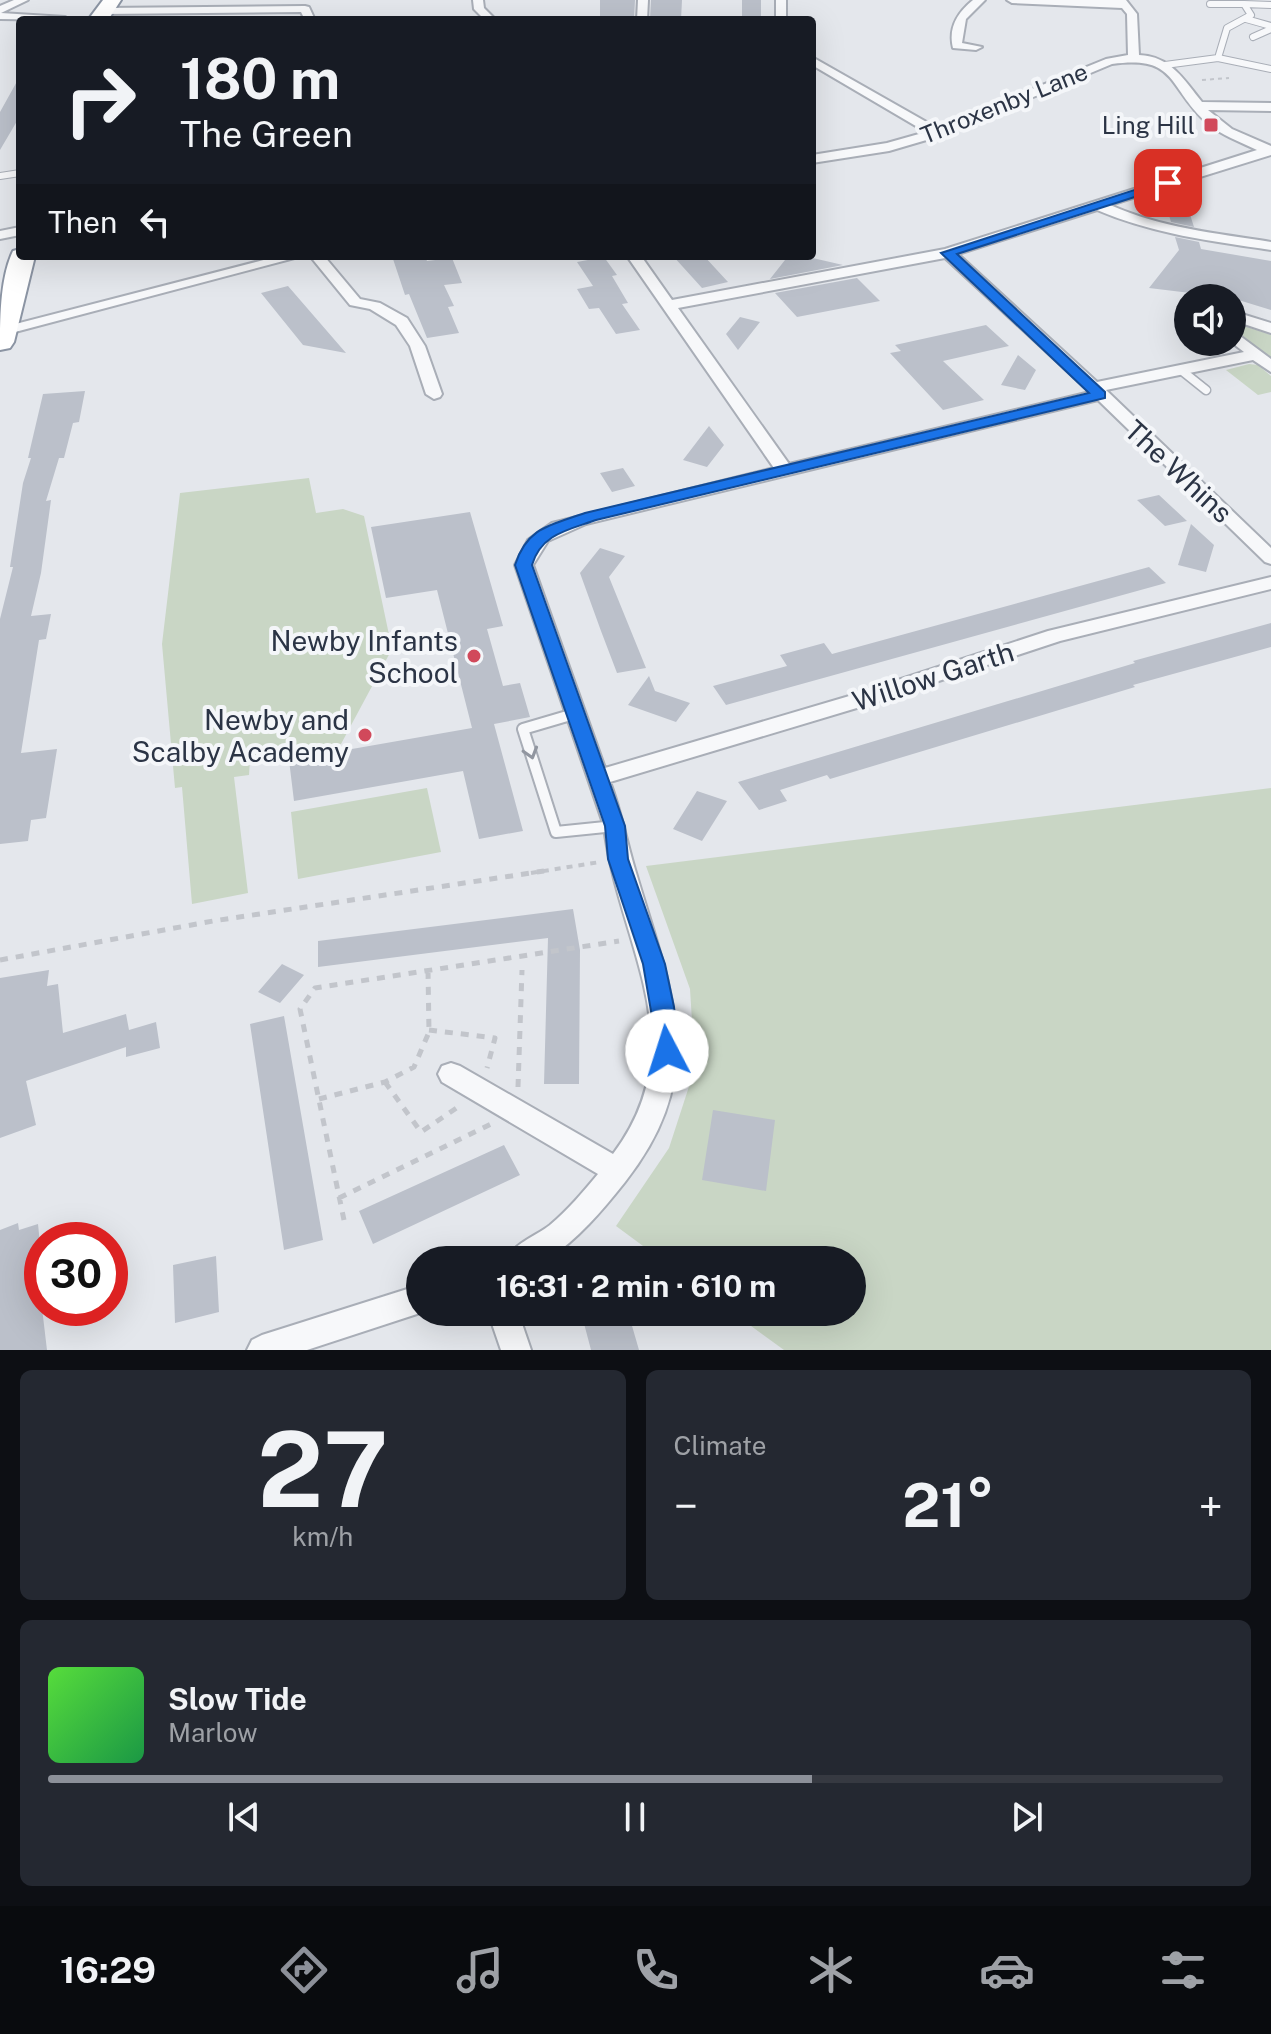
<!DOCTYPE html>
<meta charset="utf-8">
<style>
:root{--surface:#171b24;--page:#242831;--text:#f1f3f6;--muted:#9ea1a6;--line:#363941;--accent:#8c9099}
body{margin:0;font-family:"Public Sans",sans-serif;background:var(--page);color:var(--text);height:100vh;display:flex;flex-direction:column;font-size:30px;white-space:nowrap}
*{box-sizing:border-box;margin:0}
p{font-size:26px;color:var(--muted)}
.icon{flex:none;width:44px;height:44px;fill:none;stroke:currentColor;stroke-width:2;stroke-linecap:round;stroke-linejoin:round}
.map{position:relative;height:1350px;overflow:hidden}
.side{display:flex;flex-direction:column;gap:20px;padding:20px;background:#0d0f14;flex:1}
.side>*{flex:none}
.hud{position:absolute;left:16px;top:16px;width:800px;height:244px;border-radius:8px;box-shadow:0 8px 32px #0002;background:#171b24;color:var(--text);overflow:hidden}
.tools{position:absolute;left:1174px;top:284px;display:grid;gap:16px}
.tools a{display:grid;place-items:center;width:72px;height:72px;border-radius:50%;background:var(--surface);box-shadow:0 8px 32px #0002;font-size:40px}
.speed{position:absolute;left:24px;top:1222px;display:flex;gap:16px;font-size:40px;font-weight:700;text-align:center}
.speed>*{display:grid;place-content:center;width:104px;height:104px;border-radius:50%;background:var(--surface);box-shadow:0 8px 32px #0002;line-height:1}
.speed .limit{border:12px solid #d22;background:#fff;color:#111}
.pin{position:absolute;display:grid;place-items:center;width:68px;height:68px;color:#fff;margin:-34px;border-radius:16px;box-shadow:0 4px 12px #0006}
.me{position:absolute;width:88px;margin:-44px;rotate:355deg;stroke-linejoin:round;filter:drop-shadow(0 0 6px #0008)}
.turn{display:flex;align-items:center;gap:28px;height:168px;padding:0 32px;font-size:36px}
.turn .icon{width:104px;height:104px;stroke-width:2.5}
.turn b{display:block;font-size:56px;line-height:68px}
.then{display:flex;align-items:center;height:76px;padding:0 32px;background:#0003;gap:16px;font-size:30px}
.big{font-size:60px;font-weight:700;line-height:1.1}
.side .widget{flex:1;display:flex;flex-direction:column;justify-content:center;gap:12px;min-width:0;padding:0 28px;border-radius:12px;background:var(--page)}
.side .dial{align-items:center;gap:0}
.dial b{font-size:104px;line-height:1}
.song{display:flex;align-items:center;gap:24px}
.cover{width:96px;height:96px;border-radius:12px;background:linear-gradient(135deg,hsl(110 70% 55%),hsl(140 70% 35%))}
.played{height:8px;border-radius:4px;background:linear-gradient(90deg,var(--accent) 65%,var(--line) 65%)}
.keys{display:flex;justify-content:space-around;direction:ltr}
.heat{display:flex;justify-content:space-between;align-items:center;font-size:44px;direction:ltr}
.side .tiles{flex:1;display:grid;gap:20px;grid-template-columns:1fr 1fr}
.widget:last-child{grid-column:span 2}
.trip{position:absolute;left:406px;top:1246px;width:460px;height:80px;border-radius:40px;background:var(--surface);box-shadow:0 8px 32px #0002;font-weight:700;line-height:80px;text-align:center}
.menu{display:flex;height:128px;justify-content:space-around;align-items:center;background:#090b0e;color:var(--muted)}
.menu .icon{width:56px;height:56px}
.menu .current{color:var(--accent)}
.menu b{font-size:36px;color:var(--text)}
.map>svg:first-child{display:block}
.green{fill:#c9d6c5}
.building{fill:#bbc0ca}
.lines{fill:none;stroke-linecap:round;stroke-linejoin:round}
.lane-far2-casing{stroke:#a9aeb7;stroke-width:8}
.lane-far1-casing{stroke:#a9aeb7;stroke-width:11}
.lane-casing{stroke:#a9aeb7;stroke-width:14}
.street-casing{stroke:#a9aeb7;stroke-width:4}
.highway-casing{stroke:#8b94a3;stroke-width:4}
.path-far2{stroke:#c2c5cb;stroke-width:2;stroke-dasharray:4 4;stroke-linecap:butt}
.path-far1{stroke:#c2c5cb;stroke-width:4;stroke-dasharray:6 6;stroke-linecap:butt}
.path{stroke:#c2c5cb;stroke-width:5;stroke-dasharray:8 8;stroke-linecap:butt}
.lane-far2{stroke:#f7f8fa;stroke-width:6}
.lane-far1{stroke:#f7f8fa;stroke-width:8}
.lane{stroke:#f7f8fa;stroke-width:10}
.street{fill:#f7f8fa;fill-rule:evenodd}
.highway{fill:#fff;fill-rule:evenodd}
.oneway{stroke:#9196a0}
.route{fill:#1a73e8;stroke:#114b97;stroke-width:2}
.poi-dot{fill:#d1495b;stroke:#f4f6f9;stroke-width:3}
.labels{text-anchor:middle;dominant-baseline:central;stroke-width:8;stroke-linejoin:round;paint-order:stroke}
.far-street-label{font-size:24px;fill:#2b3445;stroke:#f4f6f9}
.far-poi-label{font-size:24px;fill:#2b3445;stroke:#f4f6f9;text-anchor:end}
.street-label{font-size:28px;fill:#2b3445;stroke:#f4f6f9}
.poi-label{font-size:28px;fill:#2b3445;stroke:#f4f6f9;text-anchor:end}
</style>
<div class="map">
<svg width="1271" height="1350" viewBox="0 0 1271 1350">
<rect width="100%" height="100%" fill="#e4e7ec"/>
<path class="green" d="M 1242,325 L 1271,335 L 1271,359 L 1237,331 Z
M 1249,364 L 1258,365 L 1271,376 L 1271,392 L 1258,395 L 1226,370 Z
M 309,478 L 316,513 L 343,509 L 364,516 L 392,649 L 341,744 L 250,759 L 249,775 L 234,777 L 248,893 L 192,904 L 182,787 L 175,788 L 162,644 L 180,493 Z
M 427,788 L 441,852 L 298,879 L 291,812 Z
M 1271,788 L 1271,1350 L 784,1350 L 732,1312 L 852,1312 L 852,1260 L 662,1260 L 616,1226 L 669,1148 L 695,1068 L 690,989 L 646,866 Z"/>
<path class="building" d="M 600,0 L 635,0 L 634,18 L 600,18 Z
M 651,0 L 682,0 L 681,20 L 650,19 Z
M 742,0 L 761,0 L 761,20 L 742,20 Z
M 20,76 L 20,116 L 0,150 L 0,112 Z
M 1149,150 L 1173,162 L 1176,172 L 1157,178 Z
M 1181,186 L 1194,227 L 1171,222 L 1162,192 Z
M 1175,237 L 1199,242 L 1201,249 L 1271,261 L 1271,310 L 1232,298 L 1149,288 L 1179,250 Z
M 425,256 L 427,261 L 452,258 L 462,283 L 444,285 L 454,306 L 448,307 L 459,333 L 427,338 L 409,294 L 405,295 L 393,259 Z
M 673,256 L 704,256 L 728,282 L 702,288 Z
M 804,256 L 843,265 L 770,279 L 785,260 Z
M 604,257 L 617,275 L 612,276 L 628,303 L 622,304 L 640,330 L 616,334 L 599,308 L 589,309 L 577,289 L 593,286 L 577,262 Z
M 857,278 L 880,301 L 797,317 L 775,293 Z
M 288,286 L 346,353 L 303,345 L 261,293 Z
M 740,317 L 760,322 L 738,350 L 726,334 Z
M 986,325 L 1009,346 L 943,361 L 984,400 L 943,410 L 890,353 L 901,351 L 895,345 Z
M 1018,355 L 1036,370 L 1025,390 L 1001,385 Z
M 85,391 L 79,422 L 73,423 L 64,458 L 59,458 L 46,501 L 51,500 L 41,573 L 31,616 L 51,614 L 46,639 L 39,640 L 21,753 L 57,749 L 46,818 L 31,820 L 28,841 L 0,844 L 0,619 L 13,567 L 10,567 L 23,483 L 31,458 L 28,458 L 43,394 Z
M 709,426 L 724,445 L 707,467 L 683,460 Z
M 623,468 L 635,486 L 612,492 L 600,473 Z
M 1159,495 L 1187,521 L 1165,526 L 1137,500 Z
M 470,512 L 503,626 L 487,629 L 503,686 L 520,683 L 530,717 L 494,724 L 523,831 L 479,839 L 463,771 L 294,801 L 289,760 L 472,728 L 437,590 L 386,598 L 371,527 Z
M 1191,524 L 1214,545 L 1206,572 L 1178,565 Z
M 600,548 L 625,556 L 609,577 L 646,668 L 617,673 L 601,631 L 580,573 Z
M 1149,567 L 1166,583 L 726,705 L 713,686 L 787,666 L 780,655 L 824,643 L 832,654 Z
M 1271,623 L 1271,647 L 1133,685 L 1135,687 L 830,779 L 827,775 L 780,790 L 787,801 L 759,810 L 738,782 L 1135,663 L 1133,661 Z
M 649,676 L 655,691 L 690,703 L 676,722 L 628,705 Z
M 697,791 L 727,801 L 702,841 L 673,829 Z
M 573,909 L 580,950 L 579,1084 L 544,1084 L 548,938 L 318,967 L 318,941 Z
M 282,964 L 304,975 L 280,1003 L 258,992 Z
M 49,970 L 47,986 L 58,984 L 63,1033 L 126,1014 L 129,1030 L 156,1022 L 160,1048 L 126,1057 L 126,1047 L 26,1081 L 36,1125 L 0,1138 L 0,978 Z
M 284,1016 L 323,1240 L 284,1250 L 250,1024 Z
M 713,1110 L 775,1120 L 766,1191 L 702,1180 Z
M 504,1145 L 520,1175 L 373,1244 L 359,1211 Z
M 18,1223 L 19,1230 L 38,1224 L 42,1264 L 37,1266 L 47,1350 L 0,1350 L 0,1230 Z
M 216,1256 L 219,1312 L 175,1323 L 173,1265 Z
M 581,1312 L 628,1312 L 639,1350 L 591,1350 Z"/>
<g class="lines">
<g class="lane-far2-casing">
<path id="lane-far2" d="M 1210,4 L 1244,4
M 1271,5 L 1244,4 L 1251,15 L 1227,28 L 1218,58 L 1271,69
M 1246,19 L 1271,26
M 1253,37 L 1271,29
M 1165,65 L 1218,58
M 0,176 L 20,173"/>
</g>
<g class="lane-far1-casing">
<path id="lane-far1" d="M 1181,370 L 1206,390"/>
</g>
<g class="lane-casing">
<path id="lane" d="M 574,714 L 523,729 L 556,832 L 615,826"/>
</g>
<g class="street-casing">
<path id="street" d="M 14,0 L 28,0 L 1,13 L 65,17 L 70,20 L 0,19 L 0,6 Z
M 473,0 L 483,0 L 484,8 L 496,20 L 485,20 L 474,9 Z
M 638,0 L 648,0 L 647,20 L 637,20 Z
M 776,0 L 786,0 L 786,20 L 776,20 Z
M 973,0 L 985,0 L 966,19 L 962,43 L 982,47 L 976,50 L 953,48 C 948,28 957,13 973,0 Z
M 1007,0 L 1126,0 L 1137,14 L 1139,55 C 1171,56 1184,80 1202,102 L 1271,103 L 1271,111 L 1208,110 L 1232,129 L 1271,146 L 1271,155 L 1110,205 C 1162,228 1215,233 1271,242 L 1271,250 C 1211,241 1153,234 1097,210 L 958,254 L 1097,382 L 1244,352 L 1231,342 L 1232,330 L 1271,359 L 1271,372 L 1253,360 L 1106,390 L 1271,548 L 1271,564 L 1265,562 L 1098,400 L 586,524 L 548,541 L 533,565 L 605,768 L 846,697 L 1048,631 L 1271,577 L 1271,589 L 1060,641 L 860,707 L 610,782 C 622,813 627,845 637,876 C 672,994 710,1074 625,1182 C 602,1211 578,1239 547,1260 L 506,1260 C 513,1244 536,1236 550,1225 C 568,1210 583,1192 598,1174 L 442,1082 L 438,1074 L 442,1066 L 451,1063 L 460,1066 L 613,1154 C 698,1041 617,943 604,826 L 515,565 L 528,540 L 552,523 L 774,468 L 627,256 L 641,256 L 672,300 L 945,249 L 1257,150 C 1240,142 1221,135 1207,123 C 1167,87 1178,55 1112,64 L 940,136 L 889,151 L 812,163 L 812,155 L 887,143 L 926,132 L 812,65 L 812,57 L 937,128 L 1106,59 L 1128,55 L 1127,14 L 1122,8 L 1012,3 ZM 945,258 L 1090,392 L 789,464 L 678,308 Z
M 305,6 L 309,7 L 315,20 L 305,20 L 301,12 L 104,14 L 99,11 L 104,8 Z
M 20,227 L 20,235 L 0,239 L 0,231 Z
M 279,256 L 302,256 L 0,336 L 0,328 Z
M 310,256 L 324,256 L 360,299 L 380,303 L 407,318 L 425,346 L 442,394 L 440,397 L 434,399 L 426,394 L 410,346 L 396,325 L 370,309 L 350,305 Z
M 1245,315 L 1271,323 L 1271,333 L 1244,324 L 1232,324 L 1232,316 Z
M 420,1285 L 420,1312 L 423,1312 L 420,1313 L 307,1350 L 247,1350 L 252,1340 L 262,1335 Z
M 488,1312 L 518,1312 L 531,1350 L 501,1350 Z"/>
</g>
<g class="highway-casing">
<path id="highway" d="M 103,0 L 121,0 L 108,20 L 88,20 Z
M 20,249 L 20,256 L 35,256 L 14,342 L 10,348 L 0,350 C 0,319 0,278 13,251 Z"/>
</g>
<path class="path-far2" d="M 1202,80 L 1229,78"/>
<path class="path-far1" d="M 531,873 L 600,862"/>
<path class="path" d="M 0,960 L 213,921 L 544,871
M 429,1030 L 495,1038 L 487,1068
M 385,1082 L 421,1132 L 461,1105
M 518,1087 L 522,970
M 319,1099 L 385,1082 L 414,1067 L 429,1032 L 428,970
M 339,1198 L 491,1124
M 344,1220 L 300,1009 L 315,988 L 619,941"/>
<use href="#lane-far2" class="lane-far2"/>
<use href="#lane-far1" class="lane-far1"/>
<use href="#lane" class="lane"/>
<use href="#street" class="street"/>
<use href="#highway" class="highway"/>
</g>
<defs><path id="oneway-chevron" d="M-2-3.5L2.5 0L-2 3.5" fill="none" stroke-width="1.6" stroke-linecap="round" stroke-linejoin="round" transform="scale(2)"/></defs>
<use class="oneway" href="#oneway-chevron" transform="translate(531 753) rotate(73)"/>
<path class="route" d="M 1168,179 L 1174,183 L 1172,185 L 957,254 L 1105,392 L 1105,398 L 596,520 C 568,530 541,534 532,565 L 625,826 L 628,859 L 665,964 L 674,1007 L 678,1051 L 675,1058 L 667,1061 L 659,1058 L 643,964 L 608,859 L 605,826 L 515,565 C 527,527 551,525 585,513 L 1089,393 L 941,253 Z"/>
<g class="poi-dot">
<rect x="1203" y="117" width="16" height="16" rx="4"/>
<circle cx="474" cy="656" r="8"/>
<circle cx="365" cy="735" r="8"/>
</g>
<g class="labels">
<g class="far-street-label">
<text transform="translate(1004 103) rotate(-22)">Throxenby Lane</text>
</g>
<g class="far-poi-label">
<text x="1195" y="125">Ling Hill</text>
</g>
<g class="street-label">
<text transform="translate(1179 471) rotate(43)">The Whins</text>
<text transform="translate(933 676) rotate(-18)">Willow Garth</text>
</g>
<g class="poi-label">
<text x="458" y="640">Newby Infants<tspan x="458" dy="32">School</tspan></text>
<text x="349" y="719">Newby and<tspan x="349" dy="32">Scalby Academy</tspan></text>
</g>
</g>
</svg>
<div class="tools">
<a><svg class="icon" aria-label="sound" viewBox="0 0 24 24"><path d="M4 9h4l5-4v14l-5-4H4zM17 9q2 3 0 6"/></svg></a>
</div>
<div class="speed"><div class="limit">30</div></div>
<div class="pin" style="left:1168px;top:183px;background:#d93025"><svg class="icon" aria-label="arrive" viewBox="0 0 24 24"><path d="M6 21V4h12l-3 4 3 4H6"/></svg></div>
<svg class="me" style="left:667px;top:1051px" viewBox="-20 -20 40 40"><circle r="19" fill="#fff"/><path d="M0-13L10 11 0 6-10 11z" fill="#1a73e8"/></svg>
<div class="trip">16:31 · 2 min · 610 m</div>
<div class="hud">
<div class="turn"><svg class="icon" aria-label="right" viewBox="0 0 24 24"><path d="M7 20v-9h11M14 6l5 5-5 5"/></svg><div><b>180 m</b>The Green</div></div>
<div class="then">Then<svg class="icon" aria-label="left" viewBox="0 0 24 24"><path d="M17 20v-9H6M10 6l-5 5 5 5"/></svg></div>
</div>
</div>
<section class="side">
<div class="tiles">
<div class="widget dial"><b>27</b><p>km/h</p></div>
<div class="widget"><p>Climate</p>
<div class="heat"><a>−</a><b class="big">21°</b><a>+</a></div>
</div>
<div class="widget">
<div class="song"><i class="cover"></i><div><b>Slow Tide</b><p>Marlow</p></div></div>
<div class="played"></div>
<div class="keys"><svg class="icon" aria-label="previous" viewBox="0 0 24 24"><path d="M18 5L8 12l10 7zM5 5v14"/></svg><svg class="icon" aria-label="pause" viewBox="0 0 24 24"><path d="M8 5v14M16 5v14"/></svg><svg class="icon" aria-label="next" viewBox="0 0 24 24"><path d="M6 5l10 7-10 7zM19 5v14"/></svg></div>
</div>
</div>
</section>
<nav class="menu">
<b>16:29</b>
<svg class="icon current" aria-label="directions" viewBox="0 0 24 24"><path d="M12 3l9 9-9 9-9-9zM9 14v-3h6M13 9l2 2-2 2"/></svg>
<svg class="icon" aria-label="music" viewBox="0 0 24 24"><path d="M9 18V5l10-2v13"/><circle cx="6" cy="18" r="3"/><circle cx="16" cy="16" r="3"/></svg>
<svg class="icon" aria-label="phone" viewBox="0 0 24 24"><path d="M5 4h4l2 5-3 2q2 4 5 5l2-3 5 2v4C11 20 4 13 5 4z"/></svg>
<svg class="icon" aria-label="climate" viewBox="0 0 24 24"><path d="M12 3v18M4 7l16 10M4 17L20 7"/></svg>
<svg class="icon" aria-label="car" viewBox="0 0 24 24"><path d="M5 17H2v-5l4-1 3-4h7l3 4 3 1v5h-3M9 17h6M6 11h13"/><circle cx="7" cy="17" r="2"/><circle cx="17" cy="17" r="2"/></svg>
<svg class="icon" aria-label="filters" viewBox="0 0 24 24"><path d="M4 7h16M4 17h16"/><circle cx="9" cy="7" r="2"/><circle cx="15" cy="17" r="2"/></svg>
</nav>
